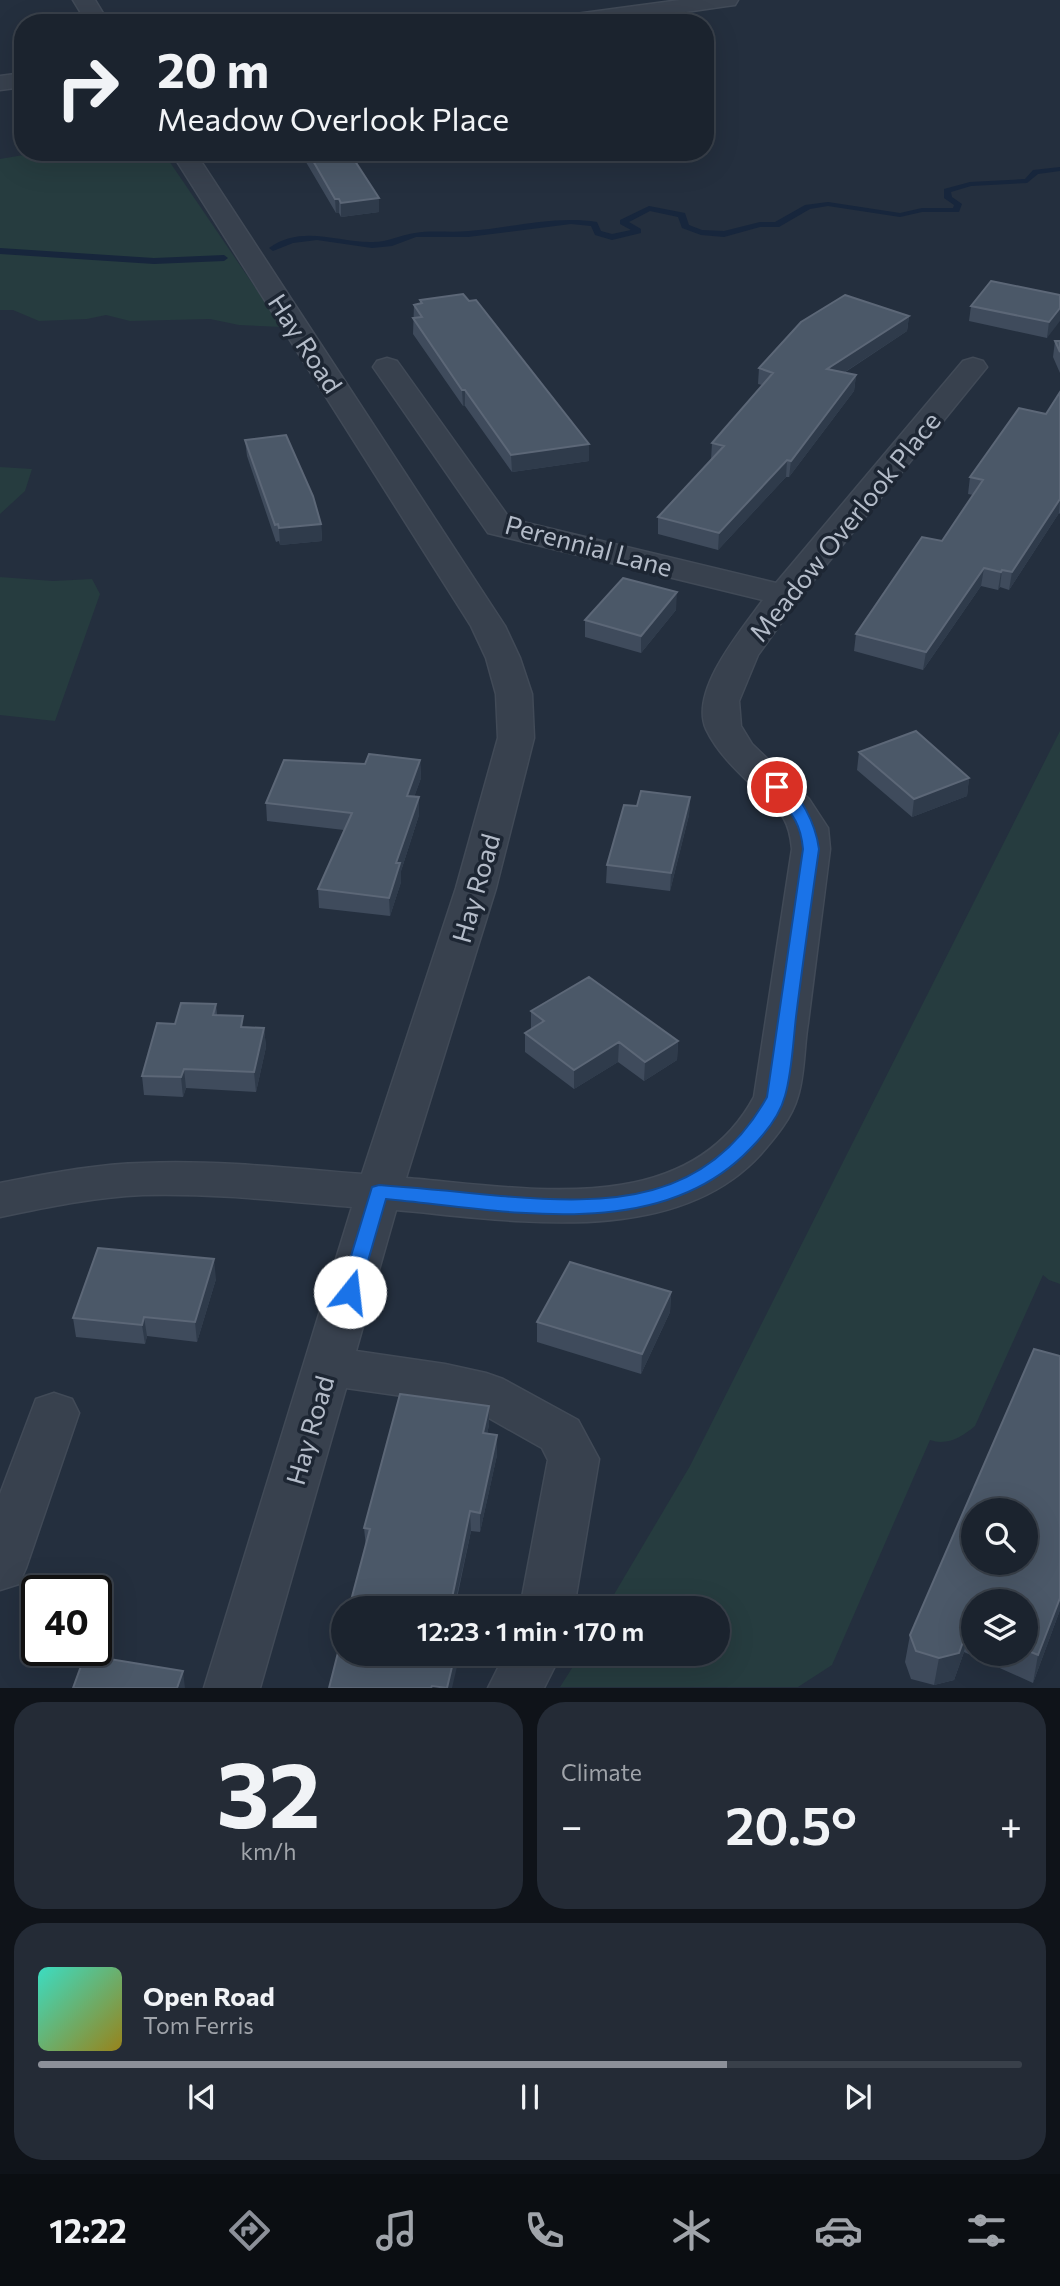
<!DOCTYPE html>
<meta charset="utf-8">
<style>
:root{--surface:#1b232e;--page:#242b36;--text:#f1f3f6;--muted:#a0a4aa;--line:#39404a;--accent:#8c9099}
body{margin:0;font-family:Commissioner,sans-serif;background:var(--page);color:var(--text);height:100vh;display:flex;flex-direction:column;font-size:26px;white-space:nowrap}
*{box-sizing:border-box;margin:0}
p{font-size:23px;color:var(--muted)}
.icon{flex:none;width:38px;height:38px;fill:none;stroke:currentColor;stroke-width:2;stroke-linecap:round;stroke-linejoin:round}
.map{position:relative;height:1688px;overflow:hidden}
.sheet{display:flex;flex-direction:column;gap:14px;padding:14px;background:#0f1319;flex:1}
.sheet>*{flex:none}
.banner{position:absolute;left:14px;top:14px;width:700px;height:147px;border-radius:28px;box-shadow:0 7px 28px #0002,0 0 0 2px var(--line);background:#1b232e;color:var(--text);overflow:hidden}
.fabs{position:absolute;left:961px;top:1498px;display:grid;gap:14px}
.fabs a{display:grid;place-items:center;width:77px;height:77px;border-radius:50%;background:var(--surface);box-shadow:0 7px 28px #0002,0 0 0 2px var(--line);font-size:35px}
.speed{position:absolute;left:21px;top:1575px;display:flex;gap:14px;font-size:35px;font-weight:700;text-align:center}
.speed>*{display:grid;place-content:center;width:91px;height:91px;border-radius:50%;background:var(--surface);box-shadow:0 7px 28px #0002,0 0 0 2px var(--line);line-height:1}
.speed .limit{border:4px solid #111;border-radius:10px;background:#fff;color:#111}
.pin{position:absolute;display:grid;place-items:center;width:60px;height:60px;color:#fff;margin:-30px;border:4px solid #fff;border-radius:50%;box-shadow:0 2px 7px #0007}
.me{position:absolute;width:77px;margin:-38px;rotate:16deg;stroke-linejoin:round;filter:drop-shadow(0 0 5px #0008)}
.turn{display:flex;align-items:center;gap:24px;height:147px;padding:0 28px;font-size:32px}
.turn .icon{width:91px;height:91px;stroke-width:2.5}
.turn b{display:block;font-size:49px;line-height:60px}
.big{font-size:52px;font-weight:600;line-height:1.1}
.sheet .tile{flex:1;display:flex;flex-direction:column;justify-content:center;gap:10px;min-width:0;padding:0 24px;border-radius:28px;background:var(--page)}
.sheet .dial{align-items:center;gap:0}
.dial b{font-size:91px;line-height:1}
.song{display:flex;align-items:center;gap:21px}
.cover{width:84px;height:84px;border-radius:10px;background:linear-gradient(135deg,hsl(170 70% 55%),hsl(50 70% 35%))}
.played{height:7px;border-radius:4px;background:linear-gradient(90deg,var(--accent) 70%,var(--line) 70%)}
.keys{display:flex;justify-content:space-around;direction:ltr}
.heat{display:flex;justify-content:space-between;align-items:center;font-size:38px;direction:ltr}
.sheet .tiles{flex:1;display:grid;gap:14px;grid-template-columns:1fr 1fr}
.tile:last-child{grid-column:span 2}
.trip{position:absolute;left:331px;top:1596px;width:399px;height:70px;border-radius:35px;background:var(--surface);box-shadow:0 7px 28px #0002,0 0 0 2px var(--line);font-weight:600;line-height:70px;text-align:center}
.tabs{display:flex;height:112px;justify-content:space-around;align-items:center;background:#0b0e12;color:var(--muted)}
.tabs .icon{width:49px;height:49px}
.tabs .active{color:var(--accent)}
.tabs b{font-size:32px;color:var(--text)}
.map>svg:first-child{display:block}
.green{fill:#263c3f}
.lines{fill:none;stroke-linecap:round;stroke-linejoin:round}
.stream{fill:#17263c;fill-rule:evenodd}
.minor-casing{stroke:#414a57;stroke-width:3}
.minor{fill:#38414e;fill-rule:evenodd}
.wall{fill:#3f4b5c;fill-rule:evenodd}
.shaded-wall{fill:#2f3b4b}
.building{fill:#4b5868;stroke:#5c6777;stroke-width:2;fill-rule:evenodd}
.route{fill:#1a73e8;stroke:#114b97;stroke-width:2}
.labels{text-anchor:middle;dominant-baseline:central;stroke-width:7;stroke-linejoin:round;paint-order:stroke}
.street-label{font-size:26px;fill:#b4bcc9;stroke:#1d2633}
</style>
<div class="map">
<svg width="1060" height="1688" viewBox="0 0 1060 1688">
<rect width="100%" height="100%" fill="#242f3e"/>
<path class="green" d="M 41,152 L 163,152 L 282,327 L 239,325 L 210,319 L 130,321 L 106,315 L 87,319 L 39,321 L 13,310 L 0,310 L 0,159 Z
M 0,467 L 32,469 L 25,491 L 0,514 Z
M 0,577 L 53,581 L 92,579 L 100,594 L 55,721 L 0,715 Z
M 1060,731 L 1060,1284 L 1049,1280 L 1043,1275 L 975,1426 C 962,1437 947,1446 930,1440 L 832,1665 L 798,1687 L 560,1687 L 581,1654 L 718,1654 L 718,1608 L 606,1608 L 690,1466 Z"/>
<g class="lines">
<path class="stream" d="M 1060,167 L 1060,171 L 1038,174 L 1027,183 L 971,186 L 951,192 L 952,197 L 962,204 L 959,212 L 922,212 L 900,217 L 828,206 L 810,209 L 779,227 L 760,227 L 724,237 L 701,235 L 682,228 L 678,217 L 650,211 L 629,222 L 641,229 L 641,233 L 612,240 L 595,235 L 591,226 L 571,224 L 468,237 L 416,237 L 392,246 L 372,248 L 317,240 L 293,243 L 273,251 L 269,248 C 303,224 337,243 373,242 C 388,242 400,235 415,233 C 432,230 451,233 469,231 C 511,228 555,215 597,222 L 601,231 L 612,234 L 631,230 L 620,224 L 620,220 L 649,206 L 685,213 L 689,225 L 702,230 L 724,231 L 760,222 L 775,222 L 805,205 L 828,202 L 900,213 L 922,208 L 953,208 L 954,205 L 944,198 L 944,189 L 970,182 L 1025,179 L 1033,170 Z
M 0,248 L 154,258 L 224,255 L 228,258 L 224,261 L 154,264 L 0,254 Z"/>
<g class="minor-casing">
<path id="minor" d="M 73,0 L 95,0 L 109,23 L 87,23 Z
M 680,0 L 738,0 L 735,5 L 727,6 L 610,23 L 550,23 L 553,18 L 561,16 Z
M 23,73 L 23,87 L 0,90 L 0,76 Z
M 171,152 L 195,152 L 505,626 L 520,658 L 532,694 L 534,738 L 496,888 L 406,1178 C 522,1187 687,1222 754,1097 L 792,849 C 789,817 780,812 758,791 C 738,772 718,754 706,729 C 689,691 742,629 763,600 L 488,533 L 373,367 L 377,361 L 387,358 L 397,361 L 510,519 L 776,583 L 963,361 L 973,358 L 983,361 L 987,367 L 796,602 L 758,655 L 739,701 L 741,726 L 752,744 L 809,799 L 828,828 L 830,849 C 823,907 815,965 808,1023 C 804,1046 805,1074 798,1096 C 792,1118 775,1138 761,1154 C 674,1250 510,1220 396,1210 L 356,1351 L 445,1364 L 486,1373 L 503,1379 L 578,1420 L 599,1459 L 574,1608 L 520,1608 L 548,1460 L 542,1448 L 473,1409 L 445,1402 L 346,1388 L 260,1688 L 204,1688 L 352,1207 C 282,1201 213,1193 143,1195 C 95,1197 47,1207 0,1217 L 0,1183 C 47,1174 95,1164 143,1163 C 216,1160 289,1168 362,1174 L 456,888 L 498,738 L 496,694 L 486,658 L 471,626 Z
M 54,1393 L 72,1399 L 79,1413 L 26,1568 L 19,1584 L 0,1590 L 0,1494 L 36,1399 Z
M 505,1654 L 561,1654 L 544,1688 L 488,1688 Z"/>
</g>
<use href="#minor" class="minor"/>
</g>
<path class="wall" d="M 300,152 L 343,152 L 379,198 L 379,212 L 341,217 L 339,213 L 336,213 Z
M 1060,295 L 1047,338 L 969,321 L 971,306 Z
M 420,300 L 589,444 L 589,461 L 512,472 L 465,406 L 463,406 L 413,334 L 414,305 L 420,304 Z
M 909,316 L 907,331 L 844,373 L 856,375 L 854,391 L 789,477 L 786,477 L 718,550 L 658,534 L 658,517 L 711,460 L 712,443 L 762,385 L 758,384 L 759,368 Z
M 1055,341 L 1060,341 L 1060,373 L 1053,357 Z
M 1060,392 L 1060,514 L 1059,513 L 1009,590 L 1000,587 L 998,590 L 981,586 L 923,670 L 854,651 L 856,634 L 942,541 L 973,495 L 968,494 L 970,477 L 1046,414 Z
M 245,440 L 321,524 L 322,541 L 280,545 L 279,541 L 276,542 L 247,456 Z
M 676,610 L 641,653 L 585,637 L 585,620 Z
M 859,752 L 969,778 L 967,796 L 912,817 L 857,770 Z
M 420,760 L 421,778 L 414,797 L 419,797 L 419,815 L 401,871 L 401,882 L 390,916 L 319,908 L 318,889 L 344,830 L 267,821 L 266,803 L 365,764 Z
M 690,797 L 689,815 L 670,891 L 606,883 L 607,865 L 637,806 Z
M 216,1004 L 217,1015 L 244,1027 L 264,1028 L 266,1047 L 256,1092 L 186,1088 L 183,1097 L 144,1095 L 142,1076 L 175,1024 Z
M 531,1011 L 678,1041 L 677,1060 L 644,1081 L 618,1062 L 574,1089 L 525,1052 L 525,1033 L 531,1029 Z
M 216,1279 L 197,1342 L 147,1336 L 145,1344 L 76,1337 L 73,1318 Z
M 671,1292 L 670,1312 L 641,1374 L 537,1342 L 537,1322 Z
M 1034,1349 L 1060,1356 L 1060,1610 L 1033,1683 L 964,1652 L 954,1680 L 934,1685 L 911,1679 L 905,1662 L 910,1635 ZM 973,1510 L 1026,1510 L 1026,1563 L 973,1563 ZM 973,1601 L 1026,1601 L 1026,1654 L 973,1654 Z
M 489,1406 L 489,1425 L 487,1434 L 497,1455 L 480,1532 L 471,1531 L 457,1598 L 467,1608 L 366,1547 L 364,1528 Z"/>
<path class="shaded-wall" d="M 379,198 L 379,212 L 341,217 L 341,203 Z
M 335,199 L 339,199 L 339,213 L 336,213 Z
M 1060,308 L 1060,321 L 1047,338 L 1049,322 Z
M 909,316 L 907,331 L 825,385 L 827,369 Z
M 856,375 L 854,391 L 789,477 L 791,461 Z
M 462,390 L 465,390 L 465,406 L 463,406 Z
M 589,444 L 589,461 L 512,472 L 511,455 Z
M 787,460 L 786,477 L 718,550 L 719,533 Z
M 1060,499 L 1059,513 L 1009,590 L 1012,572 Z
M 321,524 L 322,541 L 280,545 L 279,528 Z
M 984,568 L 981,586 L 923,670 L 926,652 Z
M 1002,570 L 1000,587 L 998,590 L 1001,572 Z
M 677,592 L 676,610 L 641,653 L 641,636 Z
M 420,760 L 421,778 L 408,814 L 407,796 Z
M 969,778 L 967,796 L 912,817 L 914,799 Z
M 419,797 L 419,815 L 401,871 L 401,882 L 390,916 L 389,898 L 396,863 Z
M 690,797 L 689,815 L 670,891 L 671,873 Z
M 264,1028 L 266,1047 L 256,1092 L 254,1072 Z
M 678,1041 L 677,1060 L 644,1081 L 645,1062 Z
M 619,1042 L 618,1062 L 574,1089 L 574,1070 Z
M 184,1069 L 186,1088 L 183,1097 L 181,1077 Z
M 214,1259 L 216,1279 L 197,1342 L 195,1322 Z
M 671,1292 L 670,1312 L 641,1374 L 642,1354 Z
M 144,1317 L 147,1336 L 145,1344 L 142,1325 Z
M 489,1406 L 489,1425 L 483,1453 L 483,1433 Z
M 497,1435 L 497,1455 L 480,1532 L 480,1513 Z
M 470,1511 L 471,1531 L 454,1608 L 452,1598 Z
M 1060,1598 L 1060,1610 L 1033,1683 L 1038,1655 Z
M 969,1625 L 964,1652 L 954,1680 L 934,1685 L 939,1658 Z
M 455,1654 L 460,1654 L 452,1688 L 447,1688 Z
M 183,1671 L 185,1688 L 177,1688 Z"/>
<path class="building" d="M 308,152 L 343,152 L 347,158 L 353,158 L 379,198 L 341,203 L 339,199 L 335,199 Z
M 991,281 L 1060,295 L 1060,308 L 1049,322 L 971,306 Z
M 463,294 L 469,301 L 476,300 L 589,444 L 511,455 L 465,390 L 462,390 L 413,318 L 422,317 L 414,305 L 422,303 L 420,300 Z
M 845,295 L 909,316 L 827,369 L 856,375 L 791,461 L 787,460 L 719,533 L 658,517 L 724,446 L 712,443 L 773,373 L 759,368 L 801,322 Z
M 1055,341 L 1060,341 L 1060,352 Z
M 1060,392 L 1060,499 L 1012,572 L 1002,570 L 1001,572 L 984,568 L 926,652 L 856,634 L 922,537 L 942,541 L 983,480 L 970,477 L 1019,408 L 1046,414 Z
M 286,435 L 313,496 L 321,524 L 279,528 L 278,524 L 275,525 L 245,440 Z
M 623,578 L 677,592 L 641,636 L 585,620 Z
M 916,731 L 969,778 L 914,799 L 859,752 Z
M 369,754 L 420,760 L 407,796 L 419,797 L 396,863 L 400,863 L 389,898 L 318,889 L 352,813 L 266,803 L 284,760 L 365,764 Z
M 641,791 L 690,797 L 671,873 L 607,865 L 624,805 L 637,806 Z
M 589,977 L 678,1041 L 645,1062 L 619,1042 L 574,1070 L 525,1033 L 544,1021 L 531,1011 Z
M 181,1003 L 216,1004 L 213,1015 L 243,1016 L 241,1027 L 264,1028 L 254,1072 L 184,1069 L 181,1077 L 142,1076 L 157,1023 L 175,1024 Z
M 98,1248 L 214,1259 L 195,1322 L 144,1317 L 142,1325 L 73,1318 Z
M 570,1262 L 671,1292 L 642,1354 L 537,1322 Z
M 1034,1349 L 1060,1356 L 1060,1598 L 1038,1655 L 1026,1650 L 1026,1601 L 973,1601 L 973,1627 L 969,1625 L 959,1653 L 939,1658 L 916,1651 L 910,1635 ZM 973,1510 L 1026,1510 L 1026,1563 L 973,1563 Z
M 400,1394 L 489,1406 L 483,1433 L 497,1435 L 480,1513 L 470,1511 L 452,1598 L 467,1600 L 465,1608 L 349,1608 L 370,1529 L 364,1528 Z
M 343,1633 L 343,1654 L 455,1654 L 447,1688 L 432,1686 L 431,1688 L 329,1688 Z
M 85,1655 L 183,1671 L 177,1688 L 73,1688 Z"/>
<path class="route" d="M 777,782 C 801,789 816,827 819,849 C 811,905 803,961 796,1017 C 793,1043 792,1072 785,1096 C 780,1115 764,1135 750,1149 C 658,1245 504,1210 386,1199 L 359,1292 L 357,1297 L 350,1299 L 343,1297 L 340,1292 L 372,1187 L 379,1185 C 420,1188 461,1192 501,1196 C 610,1205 707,1204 767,1097 L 803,849 C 800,817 788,811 769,787 Z"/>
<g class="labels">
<g class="street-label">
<text transform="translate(306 343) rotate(57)">Hay Road</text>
<text transform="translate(844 526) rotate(-51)">Meadow Overlook Place</text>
<text transform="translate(589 545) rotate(15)">Perennial Lane</text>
<text transform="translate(475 888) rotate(-74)">Hay Road</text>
<text transform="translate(309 1430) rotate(-74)">Hay Road</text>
</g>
</g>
</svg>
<div class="fabs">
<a><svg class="icon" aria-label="search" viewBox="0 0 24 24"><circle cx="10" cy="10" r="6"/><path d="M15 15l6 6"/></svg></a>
<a><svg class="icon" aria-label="layers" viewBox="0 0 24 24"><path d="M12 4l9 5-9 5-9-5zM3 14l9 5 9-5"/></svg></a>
</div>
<div class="speed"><div class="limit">40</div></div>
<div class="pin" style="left:777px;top:787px;background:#d93025"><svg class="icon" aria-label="arrive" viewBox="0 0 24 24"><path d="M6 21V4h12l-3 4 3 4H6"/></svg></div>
<svg class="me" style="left:350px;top:1292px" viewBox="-20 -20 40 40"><circle r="19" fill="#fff"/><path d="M0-13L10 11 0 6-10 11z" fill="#1a73e8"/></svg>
<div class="trip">12:23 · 1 min · 170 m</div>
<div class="banner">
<div class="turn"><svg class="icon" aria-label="right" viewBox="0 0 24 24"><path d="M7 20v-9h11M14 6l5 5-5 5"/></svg><div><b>20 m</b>Meadow Overlook Place</div></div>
</div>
</div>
<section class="sheet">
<div class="tiles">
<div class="tile dial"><b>32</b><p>km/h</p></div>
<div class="tile"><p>Climate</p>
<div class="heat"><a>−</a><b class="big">20.5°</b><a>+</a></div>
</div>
<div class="tile">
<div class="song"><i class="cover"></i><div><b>Open Road</b><p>Tom Ferris</p></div></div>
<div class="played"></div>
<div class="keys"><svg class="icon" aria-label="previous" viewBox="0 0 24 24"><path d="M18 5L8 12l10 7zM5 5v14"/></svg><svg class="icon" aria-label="pause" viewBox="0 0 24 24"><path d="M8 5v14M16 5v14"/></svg><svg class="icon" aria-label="next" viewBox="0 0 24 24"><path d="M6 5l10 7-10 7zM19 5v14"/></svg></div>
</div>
</div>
</section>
<nav class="tabs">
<b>12:22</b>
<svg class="icon active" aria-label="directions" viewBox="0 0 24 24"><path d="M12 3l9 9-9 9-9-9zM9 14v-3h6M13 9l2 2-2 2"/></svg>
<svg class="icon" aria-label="music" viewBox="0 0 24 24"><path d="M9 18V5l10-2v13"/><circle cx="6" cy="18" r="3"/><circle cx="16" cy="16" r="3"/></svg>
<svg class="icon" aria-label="phone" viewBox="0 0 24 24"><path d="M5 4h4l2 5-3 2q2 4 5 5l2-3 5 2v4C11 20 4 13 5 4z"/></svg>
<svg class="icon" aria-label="climate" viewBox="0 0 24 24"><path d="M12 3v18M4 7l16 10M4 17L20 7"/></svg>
<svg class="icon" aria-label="car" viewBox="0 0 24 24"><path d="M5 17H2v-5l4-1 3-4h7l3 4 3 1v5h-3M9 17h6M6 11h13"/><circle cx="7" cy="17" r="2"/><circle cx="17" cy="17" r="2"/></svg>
<svg class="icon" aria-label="filters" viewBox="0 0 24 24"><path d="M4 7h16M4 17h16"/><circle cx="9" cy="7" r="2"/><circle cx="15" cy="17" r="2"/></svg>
</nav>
